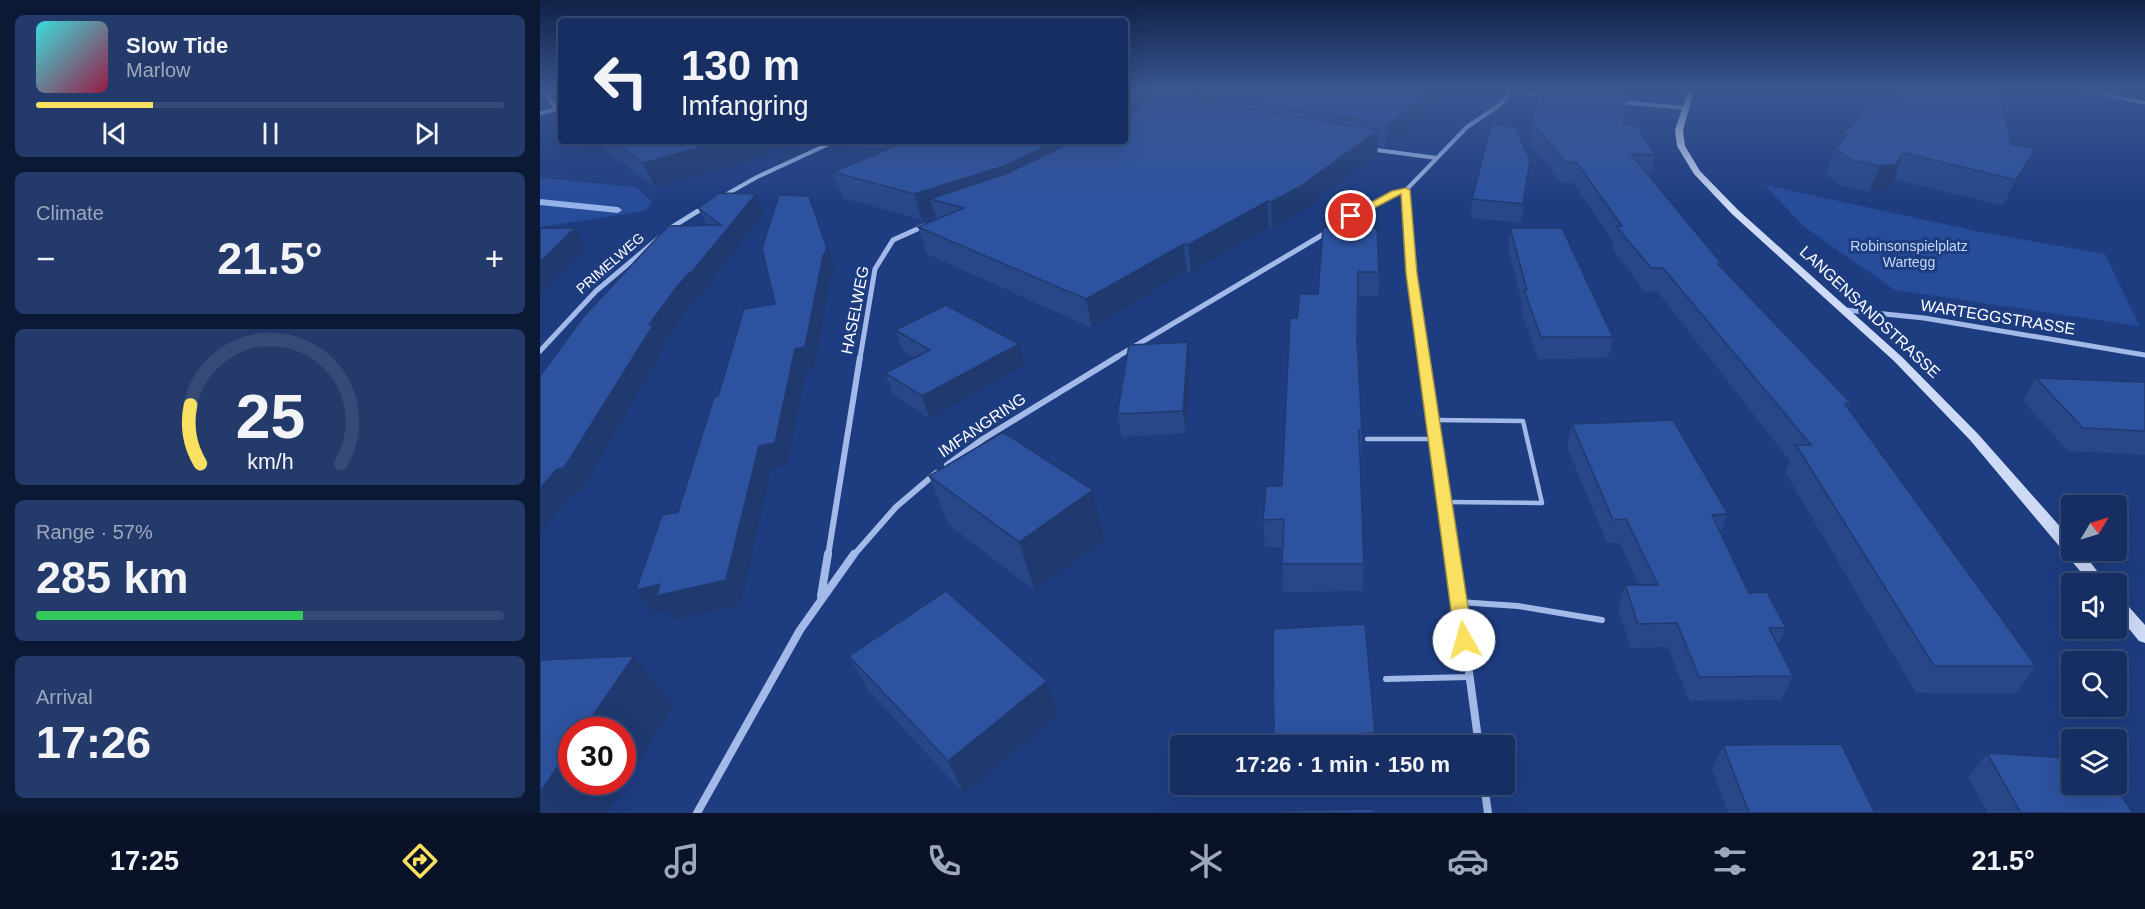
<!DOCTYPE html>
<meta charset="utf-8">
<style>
:root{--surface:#162e61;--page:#233a6a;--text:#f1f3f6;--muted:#9ea8bd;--line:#354a76;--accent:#f9e061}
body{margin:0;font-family:Helvetica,sans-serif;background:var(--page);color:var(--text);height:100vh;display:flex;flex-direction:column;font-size:22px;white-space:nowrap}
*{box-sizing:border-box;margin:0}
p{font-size:20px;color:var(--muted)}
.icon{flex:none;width:33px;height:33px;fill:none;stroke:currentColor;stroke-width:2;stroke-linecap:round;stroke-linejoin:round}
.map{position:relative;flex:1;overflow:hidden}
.details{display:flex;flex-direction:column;gap:15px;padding:15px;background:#0c1935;width:540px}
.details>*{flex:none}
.top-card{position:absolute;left:18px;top:18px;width:570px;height:126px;border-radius:6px;box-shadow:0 6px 24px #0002,0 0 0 2px var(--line);background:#162e61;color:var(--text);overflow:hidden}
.needle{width:39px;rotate:52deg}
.fabs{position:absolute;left:1521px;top:495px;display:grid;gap:12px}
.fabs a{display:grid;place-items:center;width:66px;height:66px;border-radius:6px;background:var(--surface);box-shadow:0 6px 24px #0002,0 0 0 2px var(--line);font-size:30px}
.speed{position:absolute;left:18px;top:717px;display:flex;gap:12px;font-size:30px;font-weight:700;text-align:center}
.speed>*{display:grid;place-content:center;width:78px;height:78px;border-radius:50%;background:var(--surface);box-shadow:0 6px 24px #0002,0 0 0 2px var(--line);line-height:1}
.speed .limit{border:9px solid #d22;background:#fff;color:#111}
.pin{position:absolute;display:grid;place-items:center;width:51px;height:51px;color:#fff;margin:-26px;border:3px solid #fff;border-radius:50%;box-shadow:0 2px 6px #0007}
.me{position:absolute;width:66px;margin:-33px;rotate:353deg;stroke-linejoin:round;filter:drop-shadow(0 0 4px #0008)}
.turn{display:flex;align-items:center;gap:21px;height:126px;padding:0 24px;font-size:27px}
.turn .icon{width:78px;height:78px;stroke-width:2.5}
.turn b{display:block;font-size:42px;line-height:51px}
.big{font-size:45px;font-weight:600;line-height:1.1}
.details .widget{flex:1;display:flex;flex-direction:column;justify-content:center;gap:9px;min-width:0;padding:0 21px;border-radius:9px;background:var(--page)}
.details .dial{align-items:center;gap:0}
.dial svg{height:156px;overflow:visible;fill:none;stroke:var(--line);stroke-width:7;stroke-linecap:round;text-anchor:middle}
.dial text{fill:var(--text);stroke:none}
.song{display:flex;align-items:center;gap:18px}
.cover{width:72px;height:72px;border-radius:9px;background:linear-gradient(135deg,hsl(180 70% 55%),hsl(340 70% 35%))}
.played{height:6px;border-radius:3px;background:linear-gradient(90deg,var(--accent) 25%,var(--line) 25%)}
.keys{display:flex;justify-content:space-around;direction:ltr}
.heat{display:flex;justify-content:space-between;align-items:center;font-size:33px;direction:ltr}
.charge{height:9px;border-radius:4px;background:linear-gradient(90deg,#34c759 57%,var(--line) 0)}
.trip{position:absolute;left:630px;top:735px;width:345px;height:60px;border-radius:6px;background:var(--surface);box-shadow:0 6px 24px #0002,0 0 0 2px var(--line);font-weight:600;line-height:60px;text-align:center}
.tabs{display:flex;height:96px;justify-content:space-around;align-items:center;background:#091227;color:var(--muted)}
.tabs .icon{width:42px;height:42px}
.tabs .on{color:var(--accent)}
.tabs b{font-size:27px;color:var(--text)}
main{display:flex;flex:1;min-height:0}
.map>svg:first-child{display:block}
.green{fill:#274c9a}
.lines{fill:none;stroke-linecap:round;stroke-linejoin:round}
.stream{fill:#96b3eb;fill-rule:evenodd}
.lane-far2{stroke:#a3bae9;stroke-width:3}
.lane-far1{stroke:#a3bae9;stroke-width:4.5}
.lane{stroke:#a3bae9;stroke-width:6}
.street-far3{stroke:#a3bae9;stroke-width:4}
.street-far2{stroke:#a3bae9;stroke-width:5}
.street-far1{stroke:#a3bae9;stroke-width:6}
.street{stroke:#a3bae9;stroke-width:8}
.secondary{fill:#cedbf7;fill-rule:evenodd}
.wall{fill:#274789}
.shaded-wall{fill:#20396f}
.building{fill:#2d529f;stroke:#20396f;stroke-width:1.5}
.route{fill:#f9e061;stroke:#a2923f;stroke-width:1.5}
.labels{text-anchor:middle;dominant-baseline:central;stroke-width:6;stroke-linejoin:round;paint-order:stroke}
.far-park-label{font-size:14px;fill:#c7d7f7;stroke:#1e3d81}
.far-street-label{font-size:14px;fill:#fff;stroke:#1e3d81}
.street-label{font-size:16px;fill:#fff;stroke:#1e3d81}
</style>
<main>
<section class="details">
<div class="widget">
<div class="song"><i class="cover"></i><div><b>Slow Tide</b><p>Marlow</p></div></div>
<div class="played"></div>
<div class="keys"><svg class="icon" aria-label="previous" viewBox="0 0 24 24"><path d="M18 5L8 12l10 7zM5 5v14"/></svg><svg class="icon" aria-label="pause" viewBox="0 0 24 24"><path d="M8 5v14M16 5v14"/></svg><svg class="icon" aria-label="next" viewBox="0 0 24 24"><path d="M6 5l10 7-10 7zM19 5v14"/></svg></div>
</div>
<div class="widget"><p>Climate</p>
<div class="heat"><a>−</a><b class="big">21.5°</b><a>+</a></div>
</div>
<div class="widget dial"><svg viewBox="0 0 100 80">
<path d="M14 69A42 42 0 1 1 86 69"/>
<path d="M14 69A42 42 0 0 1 9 39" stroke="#f9e061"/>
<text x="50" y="56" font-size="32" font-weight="700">25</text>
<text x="50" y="72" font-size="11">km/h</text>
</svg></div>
<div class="widget"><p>Range · 57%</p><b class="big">285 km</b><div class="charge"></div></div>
<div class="widget"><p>Arrival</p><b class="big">17:26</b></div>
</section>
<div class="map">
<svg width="1605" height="813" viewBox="0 0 1605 813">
<rect width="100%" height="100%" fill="#1e3d81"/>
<path class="green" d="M 0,178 L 96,187 L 112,202 L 106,211 L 0,227 Z
M 1225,185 L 1440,232 L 1565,254 L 1599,326 L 1355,290 L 1263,226 Z"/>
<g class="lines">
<path class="stream" d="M 0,199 L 78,207 L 82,210 L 78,213 L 0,205 Z"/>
<path class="lane-far2" d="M 1547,91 L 1605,103"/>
<path class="lane-far1" d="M 895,420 L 983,421 L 1002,503 L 905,502
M 827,439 L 897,439"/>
<path class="lane" d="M 919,602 L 978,606 L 1062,620
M 846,679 L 929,677"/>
<path class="street-far3" d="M 13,91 L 8,96 L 11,103 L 21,110
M 969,91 L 1007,95
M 1080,102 L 1145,108
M 0,113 L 19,109
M 829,149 L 897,158
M 180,198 L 217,177 L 295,141
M 164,207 L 166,206
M 828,207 L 866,190
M 867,207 L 866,190 L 927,127 L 961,104 L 971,91"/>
<path class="street-far2" d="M 867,206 L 872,273 L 885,358
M 129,229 L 166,206
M 1306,310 L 1384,318 L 1605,355
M 0,351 L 56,291 L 119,238
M 320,358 L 335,269 L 353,240 L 384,226
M 575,358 L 831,206"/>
<path class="street-far1" d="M 885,357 L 913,556
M 407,465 L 443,439 L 577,357
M 288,556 L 320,357
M 313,556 L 356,507 L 396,473"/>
<path class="street" d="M 913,554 L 939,746
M 281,596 L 288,554
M 944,784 L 948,813
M 157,813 L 260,630 L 314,554"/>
<path class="secondary" d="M 1148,91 L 1154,91 L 1143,130 L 1145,146 L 1160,171 L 1198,210 L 1362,357 L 1438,434 L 1532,540 L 1532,550 L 1541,550 L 1567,584 L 1551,584 L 1430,440 L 1354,361 L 1192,214 L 1154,174 L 1137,146 L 1135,130 Z
M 1576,596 L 1581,598 L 1605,625 L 1605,643 L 1599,641 L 1576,613 Z"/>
</g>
<path class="wall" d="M 585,91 L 910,91 L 910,92 L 883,115 L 882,120 L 846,147 L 838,146 L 837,154 L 761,212 L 732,228 L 729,227 L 651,273 L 647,271 L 552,328 L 387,254 L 378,227 L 397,220 L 396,216 L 382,220 L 303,198 L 293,172 L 347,149 L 296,145 L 294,141 L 585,141 Z
M 1353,91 L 1459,91 L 1471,144 L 1495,149 L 1482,175 L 1463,206 L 1354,179 L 1346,190 L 1329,192 L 1301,186 L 1286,174 L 1295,148 L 1298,145 L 1302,134 L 1353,105 Z
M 992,122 L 1084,124 L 1115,155 L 1110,175 L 1108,175 L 1182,264 L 1181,267 L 1311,403 L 1308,409 L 1496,666 L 1475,694 L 1376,693 L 1245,472 L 1250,461 L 1117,291 L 1105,292 L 1072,248 L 1073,242 L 1033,183 L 1020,182 L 989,142 Z
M 54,141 L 278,141 L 266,144 L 254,142 L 212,160 L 115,188 Z
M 988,178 L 981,223 L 931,218 L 932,199 Z
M 158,208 L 224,213 L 163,293 L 159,293 L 148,309 L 124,342 L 126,345 L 41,492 L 34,493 L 167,225 Z
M 783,227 L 839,272 L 838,296 L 818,296 L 817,341 L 822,430 L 822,456 L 820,456 L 824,564 L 823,591 L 743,592 L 742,564 L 743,547 L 725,547 L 723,520 L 742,486 L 757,318 L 778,294 Z
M 970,228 L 1073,337 L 1068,358 L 998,359 L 981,310 L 982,302 L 968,247 Z
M 355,330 L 479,344 L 485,365 L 390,419 L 353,395 L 345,373 L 374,358 L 363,351 Z
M 651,364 L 646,433 L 582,437 L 577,414 Z
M 1496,378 L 1605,382 L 1605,455 L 1528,451 L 1483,401 Z
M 1032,424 L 1188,514 L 1181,533 L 1209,593 L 1246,628 L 1238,645 L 1253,676 L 1241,700 L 1149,701 L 1128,647 L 1091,648 L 1078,609 L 1085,585 L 1099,585 L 1080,543 L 1067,543 L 1027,447 Z
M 389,476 L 553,490 L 565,539 L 495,591 L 408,524 Z
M 309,656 L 507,681 L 519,715 L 424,794 L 328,690 Z
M 835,733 L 835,746 L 734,746 L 734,739 Z
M 1183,745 L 1335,813 L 1188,813 L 1172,769 Z
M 1447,753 L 1593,813 L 1448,813 L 1428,777 Z"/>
<path class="shaded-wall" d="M 886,91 L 910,91 L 910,92 L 883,115 L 882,120 L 846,147 L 847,124 Z
M 612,94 L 615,116 L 585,131 L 585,107 Z
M 838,130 L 837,154 L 761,212 L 732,228 L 731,202 Z
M 183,141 L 254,141 L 254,142 L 212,160 L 115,188 L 103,163 Z
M 264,141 L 278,141 L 266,144 Z
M 517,141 L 570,141 L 390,199 L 396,216 L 382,220 L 374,194 Z
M 1495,149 L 1482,175 L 1463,206 L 1476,180 Z
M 1364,153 L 1354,179 L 1346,190 L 1329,192 L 1340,166 Z
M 216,194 L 224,213 L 163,293 L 159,293 L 148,309 L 124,342 L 126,345 L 41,492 L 34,493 L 0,534 L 0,489 L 109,325 L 136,288 Z
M 269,196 L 295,268 L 291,276 L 274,369 L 266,371 L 247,466 L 231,469 L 201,604 L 134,620 L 127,611 L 113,614 L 96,590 L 120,584 L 186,580 Z
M 728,201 L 729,227 L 651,273 L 648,245 Z
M 35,228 L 47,247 L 0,295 L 0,262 Z
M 644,244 L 647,271 L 552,328 L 546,299 Z
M 648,342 L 651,364 L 646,433 L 643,411 Z
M 479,344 L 485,365 L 390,419 L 382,396 Z
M 553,490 L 565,539 L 495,591 L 479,542 Z
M 94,656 L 134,705 L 67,813 L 0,813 L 0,792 L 32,746 L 32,782 L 82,782 L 82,730 L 43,730 Z
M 507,681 L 519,715 L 424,794 L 408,761 Z"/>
<path class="building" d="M 585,91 L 594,91 L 612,94 L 585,107 Z
M 639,91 L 886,91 L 878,97 L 883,98 L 847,124 Z
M 1000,91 L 1079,91 L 1087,92 L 1084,124 L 1097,125 L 1115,155 L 1091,154 L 1182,264 L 1178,264 L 1311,403 L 1305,404 L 1496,666 L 1394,666 L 1256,445 L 1271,445 L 1123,268 L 1111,268 L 1076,226 L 1082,226 L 1037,163 L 1024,161 L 992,122 Z
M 1361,91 L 1459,91 L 1471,144 L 1495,149 L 1476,180 L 1364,153 L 1356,164 L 1340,166 L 1311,160 L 1295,148 L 1307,135 L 1302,134 L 1337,102 L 1361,106 Z
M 626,96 L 838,130 L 761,186 L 731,202 L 728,201 L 648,245 L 644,244 L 546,299 L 378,227 L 424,208 L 390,199 L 468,173 L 534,141 L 585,141 L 585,115 Z
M 951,124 L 976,128 L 990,160 L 983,204 L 932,199 Z
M 73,141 L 183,141 L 103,163 Z
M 367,141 L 517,141 L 464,166 L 374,194 L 293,172 Z
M 180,193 L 216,194 L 152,272 L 149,273 L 136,288 L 109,325 L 114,324 L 24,468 L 17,469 L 0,489 L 0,376 L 43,317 L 128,226 L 181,225 L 158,208 Z
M 239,195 L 269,196 L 287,248 L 283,256 L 265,347 L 255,349 L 235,443 L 219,446 L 186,580 L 116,596 L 120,584 L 96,590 L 122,515 L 138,512 L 174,397 L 178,396 L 204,309 L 235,304 L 222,248 Z
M 783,227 L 837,228 L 839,272 L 818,272 L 817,340 L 822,430 L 819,430 L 824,564 L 742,564 L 744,519 L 723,520 L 726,486 L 742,486 L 750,318 L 757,318 L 760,294 L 778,294 Z
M 0,228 L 35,228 L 0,262 Z
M 970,228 L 1022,228 L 1073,337 L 1001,337 L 984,290 L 987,290 Z
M 406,305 L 479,344 L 382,396 L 345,373 L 390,350 L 355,330 Z
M 648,342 L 643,411 L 577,414 L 589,345 Z
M 1496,378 L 1605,382 L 1605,431 L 1543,428 Z
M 1133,420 L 1188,514 L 1172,515 L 1209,593 L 1227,592 L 1246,628 L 1229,628 L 1253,676 L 1159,677 L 1137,623 L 1098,624 L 1085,585 L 1118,585 L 1086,519 L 1073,520 L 1032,424 Z
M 463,432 L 553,490 L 479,542 L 389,476 Z
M 406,591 L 507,681 L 408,761 L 309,656 Z
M 825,624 L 835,733 L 734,739 L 733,629 Z
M 94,656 L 43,730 L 32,730 L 32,746 L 0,792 L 0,660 Z
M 1301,744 L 1335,813 L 1209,813 L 1183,745 Z
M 1447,753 L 1532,758 L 1532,784 L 1574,784 L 1593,813 L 1481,813 Z
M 833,809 L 834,813 L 738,813 L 739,811 Z"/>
<linearGradient id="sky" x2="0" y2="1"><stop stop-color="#102247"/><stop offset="0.44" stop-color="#3b5792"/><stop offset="1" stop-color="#3b5792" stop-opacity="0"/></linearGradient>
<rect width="1605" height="205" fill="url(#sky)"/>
<path class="route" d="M 866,188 L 870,190 L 877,273 L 933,640 L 931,645 L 924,647 L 918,645 L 915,640 L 866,273 L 861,194 L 815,218 L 806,216 L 852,191 Z"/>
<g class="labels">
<g class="far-park-label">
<text x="1369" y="246">Robinsonspielplatz<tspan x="1369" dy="16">Wartegg</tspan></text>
</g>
<g class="far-street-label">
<text transform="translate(70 263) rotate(-41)">PRIMELWEG</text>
</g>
<g class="street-label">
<text transform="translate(315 310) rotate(-79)">HASELWEG</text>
<text transform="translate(1330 312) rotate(43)">LANGENSANDSTRASSE</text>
<text transform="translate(1458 317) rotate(9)">WARTEGGSTRASSE</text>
<text transform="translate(442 425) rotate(-34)">IMFANGRING</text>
</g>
</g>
</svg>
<div class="fabs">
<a><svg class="needle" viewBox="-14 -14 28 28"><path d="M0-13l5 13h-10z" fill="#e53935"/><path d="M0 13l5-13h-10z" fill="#9ea8bd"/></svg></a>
<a><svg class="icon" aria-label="sound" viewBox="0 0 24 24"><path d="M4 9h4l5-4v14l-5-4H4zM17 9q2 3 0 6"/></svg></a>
<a><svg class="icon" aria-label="search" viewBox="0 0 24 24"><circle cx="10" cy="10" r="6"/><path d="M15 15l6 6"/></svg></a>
<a><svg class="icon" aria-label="layers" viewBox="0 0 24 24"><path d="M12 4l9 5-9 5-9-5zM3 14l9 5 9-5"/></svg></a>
</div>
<div class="speed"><div class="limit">30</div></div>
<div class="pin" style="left:811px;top:216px;background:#d93025"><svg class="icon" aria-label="arrive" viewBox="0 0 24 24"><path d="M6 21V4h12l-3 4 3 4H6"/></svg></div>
<svg class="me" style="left:924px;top:640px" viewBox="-20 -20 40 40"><circle r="19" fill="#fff"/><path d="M0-13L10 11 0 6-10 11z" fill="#f9e061"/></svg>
<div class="trip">17:26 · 1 min · 150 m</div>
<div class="top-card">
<div class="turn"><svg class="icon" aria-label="left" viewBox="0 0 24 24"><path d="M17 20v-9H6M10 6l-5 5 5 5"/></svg><div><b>130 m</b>Imfangring</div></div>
</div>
</div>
</main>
<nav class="tabs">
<b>17:25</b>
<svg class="icon on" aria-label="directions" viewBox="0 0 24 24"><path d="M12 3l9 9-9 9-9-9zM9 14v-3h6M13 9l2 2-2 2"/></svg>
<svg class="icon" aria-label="music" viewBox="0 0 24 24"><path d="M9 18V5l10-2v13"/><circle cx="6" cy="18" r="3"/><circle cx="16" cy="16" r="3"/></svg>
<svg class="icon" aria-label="phone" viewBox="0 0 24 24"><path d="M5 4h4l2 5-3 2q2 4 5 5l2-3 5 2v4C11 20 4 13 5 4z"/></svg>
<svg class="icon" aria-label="climate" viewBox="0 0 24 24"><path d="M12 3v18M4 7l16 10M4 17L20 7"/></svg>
<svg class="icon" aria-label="car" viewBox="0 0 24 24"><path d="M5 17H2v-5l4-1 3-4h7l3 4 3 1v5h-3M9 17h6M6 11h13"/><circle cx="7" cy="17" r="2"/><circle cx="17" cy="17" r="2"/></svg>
<svg class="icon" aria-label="filters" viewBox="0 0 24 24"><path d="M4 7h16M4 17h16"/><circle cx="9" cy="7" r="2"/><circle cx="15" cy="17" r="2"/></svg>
<b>21.5°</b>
</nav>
